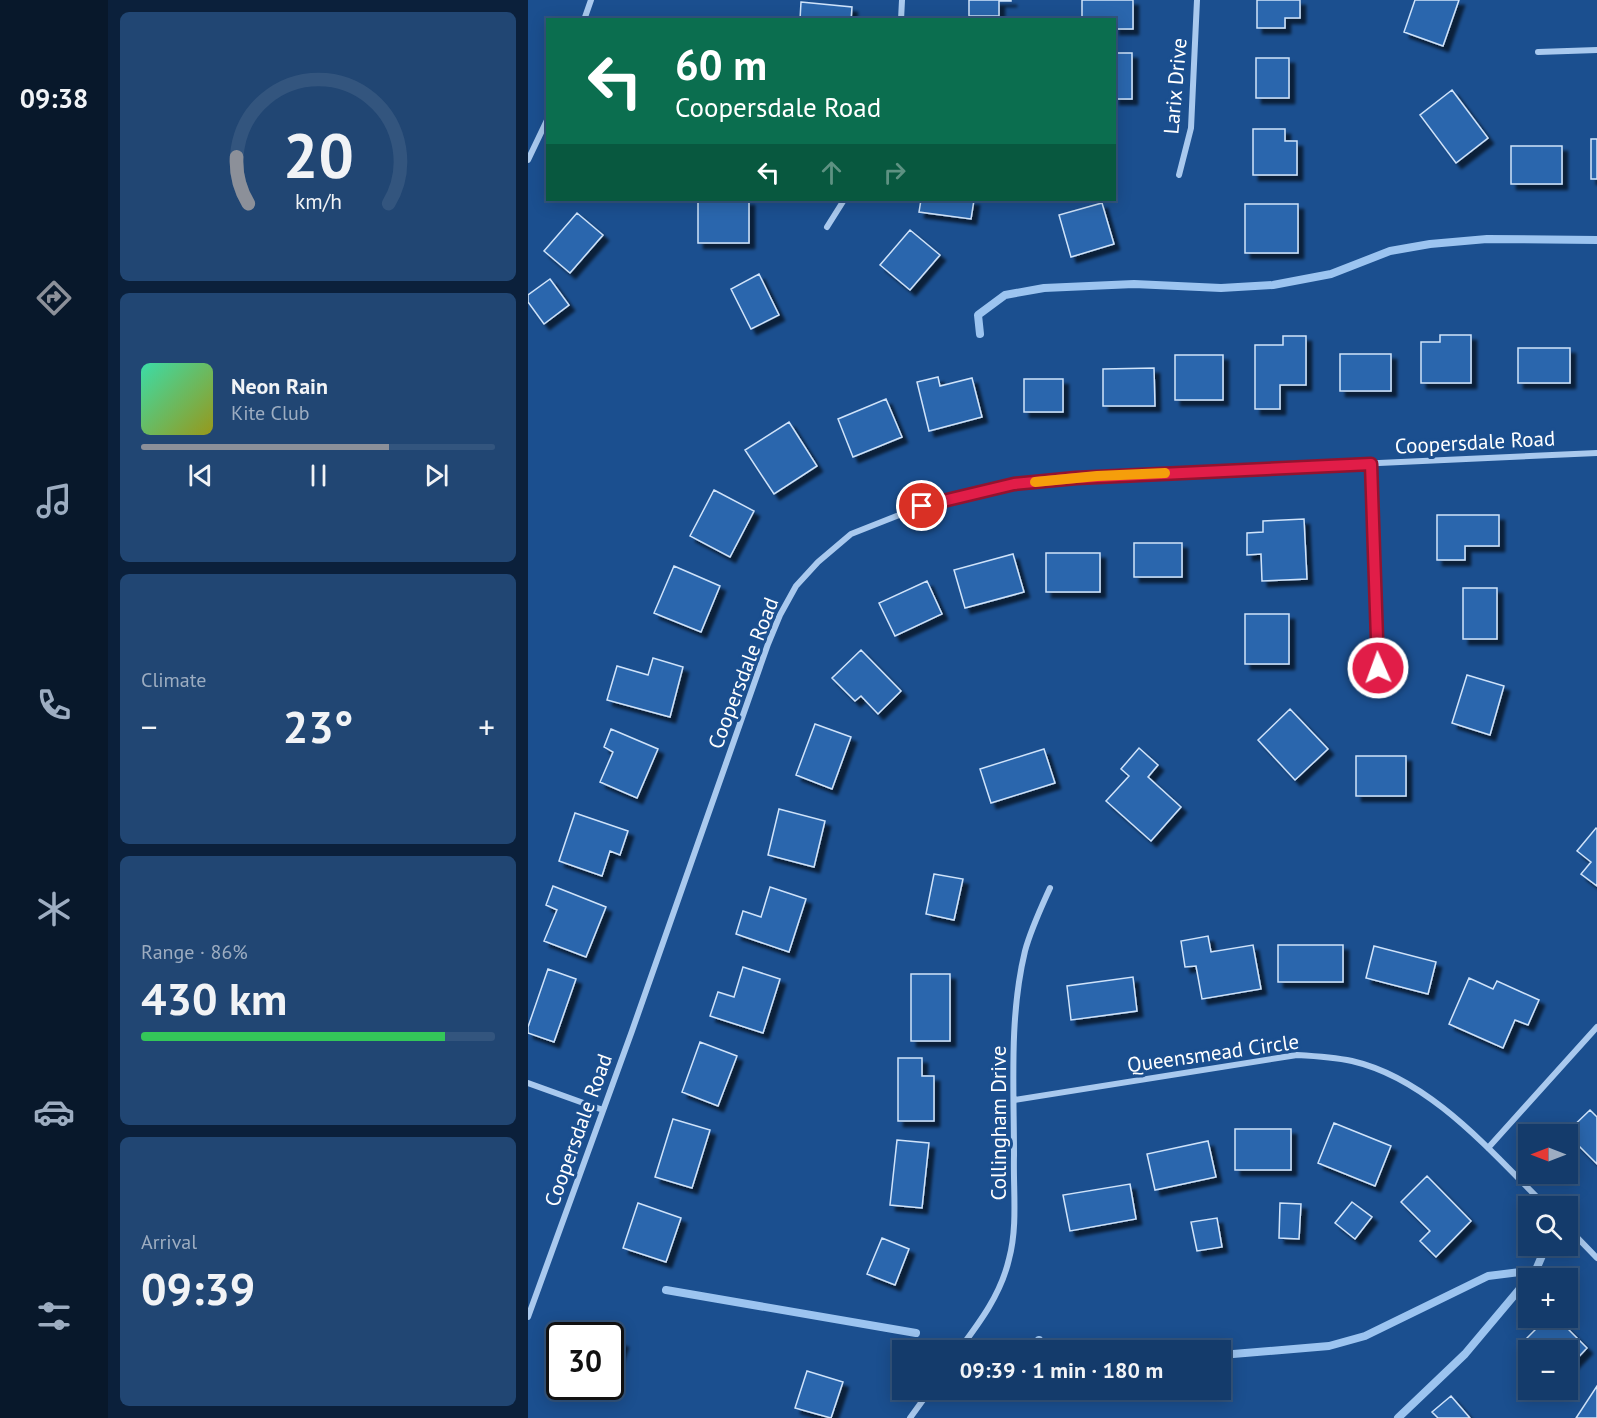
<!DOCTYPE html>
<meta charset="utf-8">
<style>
:root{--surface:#143b6b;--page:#214673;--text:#f1f3f6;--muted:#9dadc1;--line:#33557e;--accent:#8c9099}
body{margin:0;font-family:"PT Sans",sans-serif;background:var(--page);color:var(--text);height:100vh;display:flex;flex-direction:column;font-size:22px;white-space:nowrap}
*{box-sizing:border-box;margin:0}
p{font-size:20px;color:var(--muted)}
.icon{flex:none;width:33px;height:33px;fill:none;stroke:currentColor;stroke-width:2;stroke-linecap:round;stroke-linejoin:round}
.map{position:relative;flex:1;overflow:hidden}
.drawer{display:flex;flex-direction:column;gap:12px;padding:12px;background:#0b203b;width:420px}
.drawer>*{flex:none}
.banner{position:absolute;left:18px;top:18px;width:570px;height:183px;border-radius:0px;box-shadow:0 3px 15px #0003,0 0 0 2px var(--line);background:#0b6e4f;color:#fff;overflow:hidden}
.needle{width:39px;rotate:270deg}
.fabs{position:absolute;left:990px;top:1124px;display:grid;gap:12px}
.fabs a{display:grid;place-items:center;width:60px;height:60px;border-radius:0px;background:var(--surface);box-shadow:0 3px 15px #0003,0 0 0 2px var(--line);font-size:30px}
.speed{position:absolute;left:18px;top:1322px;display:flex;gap:12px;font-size:30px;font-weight:700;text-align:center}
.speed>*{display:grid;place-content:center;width:78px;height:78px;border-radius:50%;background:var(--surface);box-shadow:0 3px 15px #0003,0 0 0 2px var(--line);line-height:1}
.speed .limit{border:3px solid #111;border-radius:9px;background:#fff;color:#111}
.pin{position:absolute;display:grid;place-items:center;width:51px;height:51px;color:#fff;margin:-26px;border:3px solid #fff;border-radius:50%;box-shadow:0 2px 6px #0007}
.me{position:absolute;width:66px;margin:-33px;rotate:358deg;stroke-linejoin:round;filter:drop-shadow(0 0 4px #0008)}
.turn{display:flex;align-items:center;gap:21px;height:126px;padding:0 30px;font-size:27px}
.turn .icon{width:78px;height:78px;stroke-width:2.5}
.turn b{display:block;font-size:42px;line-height:51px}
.lanes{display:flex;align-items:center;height:57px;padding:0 30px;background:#0003;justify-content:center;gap:30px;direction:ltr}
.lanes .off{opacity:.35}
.big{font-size:45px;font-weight:600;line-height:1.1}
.drawer .card{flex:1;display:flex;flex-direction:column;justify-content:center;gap:9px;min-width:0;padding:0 21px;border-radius:9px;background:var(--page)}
.drawer .dial{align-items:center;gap:0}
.dial svg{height:156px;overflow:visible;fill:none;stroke:var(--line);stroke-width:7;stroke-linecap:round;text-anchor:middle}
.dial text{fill:var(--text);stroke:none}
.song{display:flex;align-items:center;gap:18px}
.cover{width:72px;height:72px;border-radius:9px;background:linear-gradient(135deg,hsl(160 70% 55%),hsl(60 70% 35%))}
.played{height:6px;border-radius:3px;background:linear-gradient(90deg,var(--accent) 70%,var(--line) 70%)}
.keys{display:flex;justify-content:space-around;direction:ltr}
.heat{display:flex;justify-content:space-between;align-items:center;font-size:33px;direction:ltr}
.charge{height:9px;border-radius:4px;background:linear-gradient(90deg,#34c759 86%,var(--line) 0)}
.trip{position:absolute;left:364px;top:1340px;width:339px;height:60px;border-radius:0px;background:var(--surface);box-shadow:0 3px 15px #0003,0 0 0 2px var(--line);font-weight:600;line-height:60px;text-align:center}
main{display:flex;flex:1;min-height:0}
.menu{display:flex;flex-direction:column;width:108px;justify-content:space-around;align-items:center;background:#08182b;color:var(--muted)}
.menu .icon{width:42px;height:42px}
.menu .active{color:var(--accent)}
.menu b{font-size:27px;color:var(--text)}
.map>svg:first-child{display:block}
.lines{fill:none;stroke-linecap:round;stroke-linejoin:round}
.stream{stroke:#9cc4f0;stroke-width:8}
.building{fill:#2a66ad;stroke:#cfe3fa;stroke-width:1.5;filter:url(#shadow)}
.minor{stroke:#a9c9ee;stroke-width:6}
.route-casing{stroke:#92132f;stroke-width:15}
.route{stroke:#e11d48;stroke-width:10}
.slow{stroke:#f59e0b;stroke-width:10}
.labels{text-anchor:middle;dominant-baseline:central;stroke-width:6;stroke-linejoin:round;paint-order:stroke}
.street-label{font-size:21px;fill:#fff;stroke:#1b4f8f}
</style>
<main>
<nav class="menu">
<b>09:38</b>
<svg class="icon active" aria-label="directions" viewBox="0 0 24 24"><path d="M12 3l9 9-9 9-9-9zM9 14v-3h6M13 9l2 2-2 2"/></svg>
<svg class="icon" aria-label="music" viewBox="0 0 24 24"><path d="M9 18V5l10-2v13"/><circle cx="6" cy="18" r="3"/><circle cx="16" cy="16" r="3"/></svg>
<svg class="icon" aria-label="phone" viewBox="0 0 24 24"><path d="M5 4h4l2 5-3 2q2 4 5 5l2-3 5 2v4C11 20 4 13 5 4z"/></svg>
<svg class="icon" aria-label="climate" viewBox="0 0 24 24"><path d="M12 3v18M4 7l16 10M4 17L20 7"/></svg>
<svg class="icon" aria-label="car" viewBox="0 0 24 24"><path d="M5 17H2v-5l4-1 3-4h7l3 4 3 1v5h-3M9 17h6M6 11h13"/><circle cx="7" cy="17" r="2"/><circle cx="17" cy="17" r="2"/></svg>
<svg class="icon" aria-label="filters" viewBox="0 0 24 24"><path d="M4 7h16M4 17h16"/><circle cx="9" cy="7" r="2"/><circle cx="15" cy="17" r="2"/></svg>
</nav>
<section class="drawer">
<div class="card dial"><svg viewBox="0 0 100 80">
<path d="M14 69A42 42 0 1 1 86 69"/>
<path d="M14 69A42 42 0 0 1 8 45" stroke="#8c9099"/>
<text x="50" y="56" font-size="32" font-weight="700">20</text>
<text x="50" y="72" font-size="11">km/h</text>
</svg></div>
<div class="card">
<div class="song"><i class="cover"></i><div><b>Neon Rain</b><p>Kite Club</p></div></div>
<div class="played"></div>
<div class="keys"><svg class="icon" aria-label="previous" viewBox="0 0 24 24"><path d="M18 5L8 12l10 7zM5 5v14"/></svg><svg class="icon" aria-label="pause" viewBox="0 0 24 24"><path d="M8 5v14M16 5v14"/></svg><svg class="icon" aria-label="next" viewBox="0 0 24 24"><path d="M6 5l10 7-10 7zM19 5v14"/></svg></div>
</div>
<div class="card"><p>Climate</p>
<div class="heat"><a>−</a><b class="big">23°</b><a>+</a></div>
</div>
<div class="card"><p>Range · 86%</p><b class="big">430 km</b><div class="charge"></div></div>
<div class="card"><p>Arrival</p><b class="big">09:39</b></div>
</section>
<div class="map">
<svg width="1069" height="1418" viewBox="0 0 1069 1418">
<defs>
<filter id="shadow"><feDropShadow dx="5.5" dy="5.5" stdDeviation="1.5" flood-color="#0009"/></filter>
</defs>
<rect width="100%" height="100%" fill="#1b4f8f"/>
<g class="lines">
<path class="stream" d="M 452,334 L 450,315 L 477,295 L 516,288 L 606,284 L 693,288 L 745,285 L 803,274 L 862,251 L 902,244 L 959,239 L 1069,240
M 1007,1272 L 1016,1251 L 1030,1245
M 138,1290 L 388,1333
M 511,1340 L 513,1350
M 693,1355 L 801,1346 L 837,1336 L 960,1276 L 1008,1270
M 870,1418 L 937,1354 L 1000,1279"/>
</g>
<path class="building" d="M 441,0 L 483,0 L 483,1 L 471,1 L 471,16 L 441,16 Z
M 554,0 L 605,0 L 605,29 L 586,29 L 586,20 L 554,20 Z
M 729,0 L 772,0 L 772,18 L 757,18 L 757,28 L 729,28 Z
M 887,0 L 931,0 L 915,46 L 876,32 Z
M 273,2 L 324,7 L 323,20 L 272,20 Z
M 586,53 L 604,53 L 604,99 L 586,99 Z
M 728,58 L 761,58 L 761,98 L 728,98 Z
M 924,90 L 960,138 L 928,163 L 892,115 Z
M 725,129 L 757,129 L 757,141 L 769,141 L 769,175 L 725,175 Z
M 1063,139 L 1069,139 L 1069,179 L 1063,179 Z
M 983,146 L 1034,146 L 1034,184 L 983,184 Z
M 170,200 L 221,200 L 221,243 L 170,243 Z
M 393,200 L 446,200 L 443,219 L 391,212 Z
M 574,203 L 586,244 L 543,257 L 531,215 Z
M 717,204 L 770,204 L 770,253 L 717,253 Z
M 49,213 L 75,235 L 42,273 L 16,251 Z
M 382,230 L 412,255 L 382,290 L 352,265 Z
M 231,274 L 251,315 L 223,329 L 203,289 Z
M 22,279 L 41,305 L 16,324 L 0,302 L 0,295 Z
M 912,335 L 943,335 L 943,383 L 893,383 L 893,342 L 912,342 Z
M 755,336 L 778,336 L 778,385 L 752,385 L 752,409 L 727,409 L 727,345 L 755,345 Z
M 990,348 L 1042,348 L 1042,383 L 990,383 Z
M 812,354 L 863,354 L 863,391 L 812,391 Z
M 647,355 L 695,355 L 695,400 L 647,400 Z
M 626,368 L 627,406 L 575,406 L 575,369 Z
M 410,377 L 412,386 L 444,378 L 454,417 L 401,431 L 389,382 Z
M 496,379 L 535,379 L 535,412 L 496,412 Z
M 358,399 L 374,437 L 325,457 L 310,419 Z
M 261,422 L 289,466 L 246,494 L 217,450 Z
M 186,490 L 226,511 L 202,557 L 162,536 Z
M 909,515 L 971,515 L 971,546 L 937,546 L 937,560 L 909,560 Z
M 776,519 L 779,579 L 734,581 L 733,554 L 719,555 L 719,533 L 735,532 L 735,521 Z
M 606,543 L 654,543 L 654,577 L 606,577 Z
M 518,553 L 572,553 L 572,592 L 518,592 Z
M 485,554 L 496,592 L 437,608 L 426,570 Z
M 146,566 L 192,586 L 173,632 L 126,613 Z
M 399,581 L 414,614 L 367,636 L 351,603 Z
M 935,588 L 969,588 L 969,639 L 935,639 Z
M 717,614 L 761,614 L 761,664 L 717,664 Z
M 333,650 L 373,691 L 350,714 L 333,696 L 327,701 L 304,678 Z
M 125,658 L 155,667 L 142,717 L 79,700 L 89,666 L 120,675 Z
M 939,675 L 976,686 L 962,735 L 924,723 Z
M 762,709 L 800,749 L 767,780 L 730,740 Z
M 287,724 L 323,737 L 304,789 L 268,775 Z
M 83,729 L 130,749 L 109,798 L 72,782 L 85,752 L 76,747 Z
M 611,748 L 630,765 L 620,777 L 653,807 L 623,841 L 578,801 L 601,776 L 593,769 Z
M 516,749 L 527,783 L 463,803 L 452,769 Z
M 828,756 L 878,756 L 878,796 L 828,796 Z
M 251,809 L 297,821 L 286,867 L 240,855 Z
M 47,813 L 100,831 L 92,855 L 82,851 L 74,876 L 31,861 Z
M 1068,828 L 1069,829 L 1069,886 L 1053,874 L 1063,862 L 1049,851 Z
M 406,874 L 435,879 L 426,920 L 398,914 Z
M 25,886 L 78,907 L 58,957 L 16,941 L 29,910 L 18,905 Z
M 242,887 L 278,899 L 261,952 L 208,934 L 215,911 L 233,917 Z
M 680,936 L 683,952 L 725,945 L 733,989 L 674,999 L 668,966 L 657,967 L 653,941 Z
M 750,945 L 815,945 L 815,982 L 750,982 Z
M 846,946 L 908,962 L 900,994 L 838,978 Z
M 215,967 L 252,979 L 235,1033 L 182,1016 L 190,992 L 206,997 Z
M 20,969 L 48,979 L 26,1042 L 0,1033 L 0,1027 Z
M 383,974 L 422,974 L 422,1041 L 383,1041 Z
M 605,977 L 609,1011 L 543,1020 L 539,986 Z
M 941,978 L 965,989 L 969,981 L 1011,1000 L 1000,1025 L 987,1020 L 975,1048 L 921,1024 Z
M 172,1042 L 209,1056 L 190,1106 L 154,1092 Z
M 370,1058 L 394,1058 L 394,1076 L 406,1076 L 406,1121 L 370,1121 Z
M 1062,1110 L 1069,1117 L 1069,1164 L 1038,1133 Z
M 145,1119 L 182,1130 L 164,1188 L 127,1177 Z
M 806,1123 L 863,1146 L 847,1186 L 790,1163 Z
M 707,1129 L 763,1129 L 763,1170 L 707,1170 Z
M 369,1140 L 401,1143 L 394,1208 L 362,1205 Z
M 680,1141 L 688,1177 L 627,1190 L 619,1154 Z
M 899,1176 L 943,1221 L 908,1257 L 892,1241 L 902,1231 L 873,1202 Z
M 602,1184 L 608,1219 L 542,1231 L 535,1195 Z
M 824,1202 L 844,1217 L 827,1239 L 807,1223 Z
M 110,1203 L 153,1218 L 138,1262 L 95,1248 Z
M 752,1203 L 773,1204 L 771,1239 L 751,1238 Z
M 689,1218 L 694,1247 L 669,1251 L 663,1222 Z
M 354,1238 L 381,1249 L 367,1285 L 339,1274 Z
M 1020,1317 L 1028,1317 L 1059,1348 L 1040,1368 L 1040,1350 L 1009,1350 L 998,1339 Z
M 82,1338 L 95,1342 L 82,1379 Z
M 279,1371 L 315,1382 L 303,1418 L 267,1408 Z
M 1069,1386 L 1069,1418 L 1048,1418 Z
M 923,1396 L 942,1418 L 910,1418 L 904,1412 Z"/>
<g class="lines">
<path class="minor" d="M 56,20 L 63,0
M 373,20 L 374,0
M 1010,52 L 1069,50
M 0,160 L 20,118
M 651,175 L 663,128 L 669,0
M 299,227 L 316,200
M 843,464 L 850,668
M 0,1083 L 75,1110
M 486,1100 L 769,1055 C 787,1056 805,1057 824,1061 C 902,1079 963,1152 1018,1206
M 960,1148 L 1069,1027
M 1040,1228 L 1069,1258
M 0,1317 L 104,1031 L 240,644 L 252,615 L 268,586 L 290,562 L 323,534 L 394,506 L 486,484 L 569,476 L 1069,453
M 431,1350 C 452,1322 473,1294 481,1259 C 490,1226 485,1189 486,1155 C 486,1087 481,1017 497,951 C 503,929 513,908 522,888
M 382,1418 L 403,1389"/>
</g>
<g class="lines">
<g class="route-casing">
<path id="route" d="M 394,506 L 486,484 L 548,478 L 843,464 L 850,668"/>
</g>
<use href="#route" class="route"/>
<path class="slow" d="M 507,482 L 569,476 L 637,473"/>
</g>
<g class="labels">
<g class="street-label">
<text transform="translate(647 86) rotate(-85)">Larix Drive</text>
<text transform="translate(947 442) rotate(-3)">Coopersdale Road</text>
<text transform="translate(215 673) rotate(-69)">Coopersdale Road</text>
<text transform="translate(685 1053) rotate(-8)">Queensmead Circle</text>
<text transform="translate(470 1123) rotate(-90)">Collingham Drive</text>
<text transform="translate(50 1130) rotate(-70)">Coopersdale Road</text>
</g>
</g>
</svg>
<div class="fabs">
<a><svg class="needle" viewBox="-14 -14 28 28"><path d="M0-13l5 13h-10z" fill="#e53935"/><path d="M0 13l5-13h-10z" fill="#9dadc1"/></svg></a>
<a><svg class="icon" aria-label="search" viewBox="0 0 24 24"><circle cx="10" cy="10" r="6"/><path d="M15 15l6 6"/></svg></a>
<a>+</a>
<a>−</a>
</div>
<div class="speed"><div class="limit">30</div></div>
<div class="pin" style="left:394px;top:506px;background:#d93025"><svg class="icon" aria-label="arrive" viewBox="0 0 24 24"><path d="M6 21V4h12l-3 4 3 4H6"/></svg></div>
<svg class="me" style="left:850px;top:668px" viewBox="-20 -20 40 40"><circle r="17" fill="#e11d48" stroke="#fff" stroke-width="3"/><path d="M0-11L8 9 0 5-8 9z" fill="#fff"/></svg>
<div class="trip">09:39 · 1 min · 180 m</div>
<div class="banner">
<div class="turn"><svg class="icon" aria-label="left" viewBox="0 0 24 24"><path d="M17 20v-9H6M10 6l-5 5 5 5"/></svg><div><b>60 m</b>Coopersdale Road</div></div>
<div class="lanes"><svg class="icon" aria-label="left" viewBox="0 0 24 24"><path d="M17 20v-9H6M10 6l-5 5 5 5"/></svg><svg class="icon off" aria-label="ahead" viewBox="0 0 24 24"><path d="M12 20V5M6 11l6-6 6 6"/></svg><svg class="icon off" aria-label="right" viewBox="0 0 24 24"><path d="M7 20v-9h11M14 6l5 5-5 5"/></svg></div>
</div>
</div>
</main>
